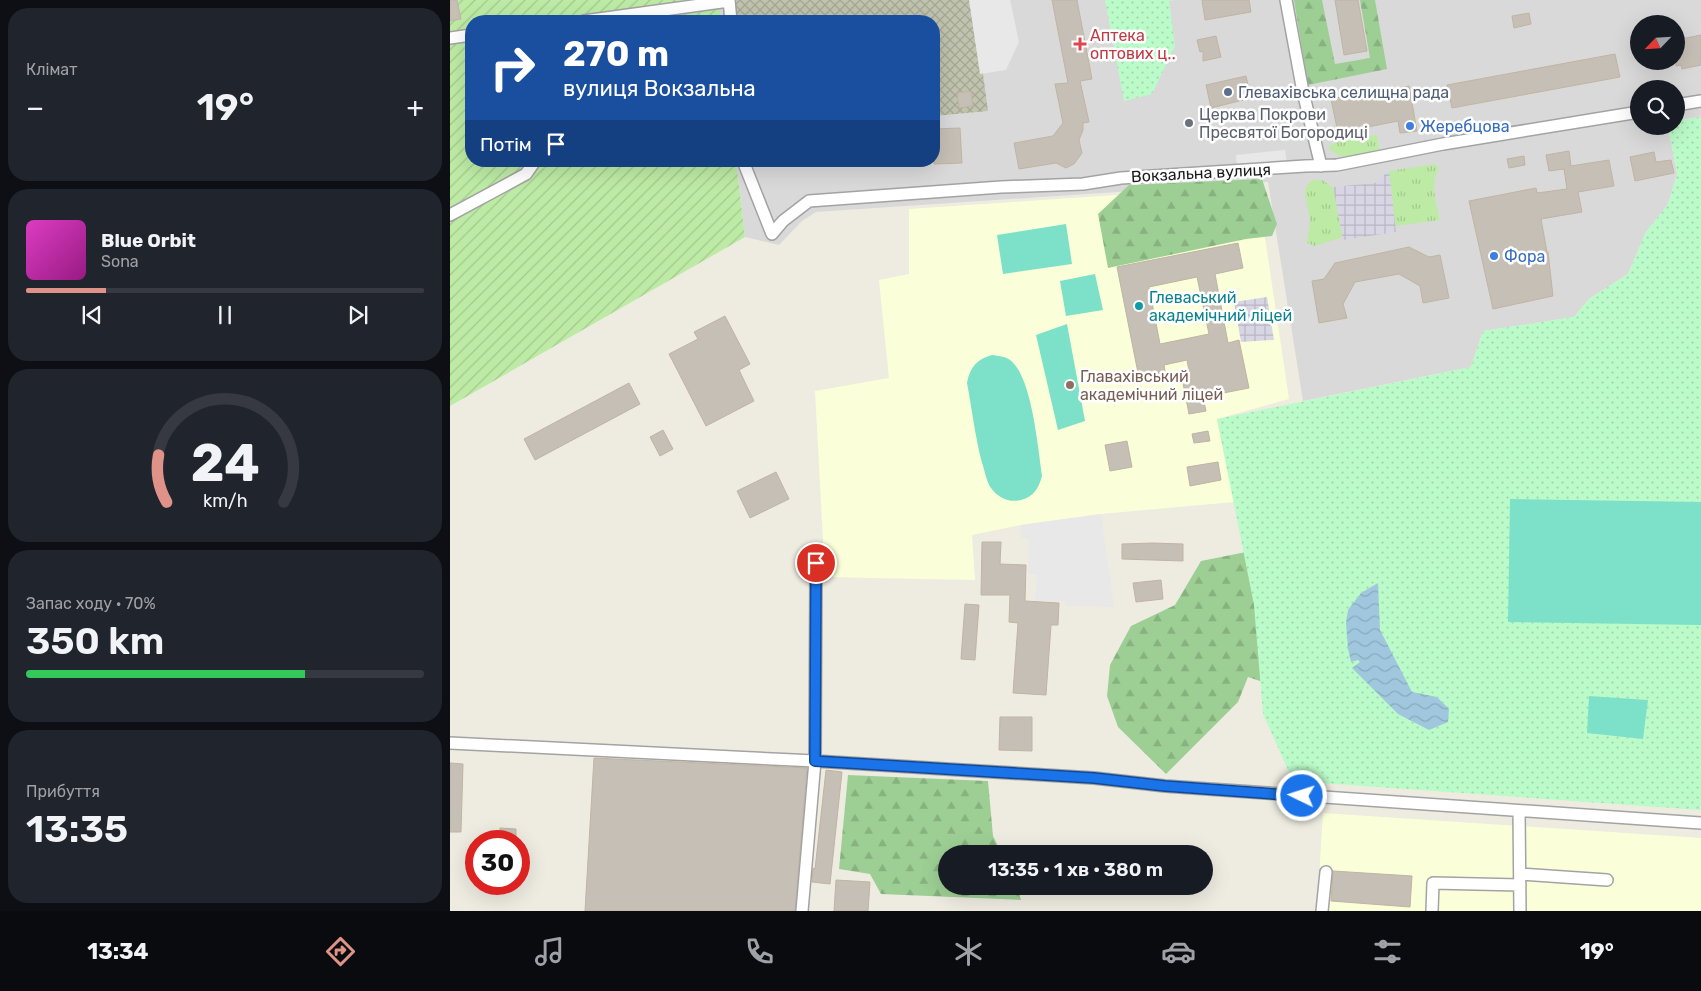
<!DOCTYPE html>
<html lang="uk">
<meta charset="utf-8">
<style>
:root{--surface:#171b24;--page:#20242c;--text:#f1f3f6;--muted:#9ea1a6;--line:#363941;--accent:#df9287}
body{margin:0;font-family:Rubik,sans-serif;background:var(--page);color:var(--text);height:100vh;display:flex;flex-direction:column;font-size:19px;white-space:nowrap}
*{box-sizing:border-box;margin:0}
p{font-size:16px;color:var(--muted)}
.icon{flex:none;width:28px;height:28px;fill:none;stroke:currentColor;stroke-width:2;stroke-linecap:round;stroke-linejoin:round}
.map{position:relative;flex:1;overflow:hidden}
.panel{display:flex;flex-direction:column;gap:8px;padding:8px;background:#0d0f14;width:450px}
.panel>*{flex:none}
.guide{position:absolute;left:15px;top:15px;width:475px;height:152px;border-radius:20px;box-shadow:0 5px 20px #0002;background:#1a4fa0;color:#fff;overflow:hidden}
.needle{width:32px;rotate:245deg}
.buttons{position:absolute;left:1180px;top:15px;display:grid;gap:10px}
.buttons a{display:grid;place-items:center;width:55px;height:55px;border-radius:50%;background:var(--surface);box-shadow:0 5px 20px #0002;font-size:25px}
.speed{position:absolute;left:15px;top:830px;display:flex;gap:10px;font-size:25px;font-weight:700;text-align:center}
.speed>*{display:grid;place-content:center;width:65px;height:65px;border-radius:50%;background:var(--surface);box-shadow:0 5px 20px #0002;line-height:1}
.speed .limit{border:8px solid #d22;background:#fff;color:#111}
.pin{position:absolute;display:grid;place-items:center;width:42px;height:42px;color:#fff;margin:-21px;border:2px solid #fff;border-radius:50%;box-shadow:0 1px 5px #0007}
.me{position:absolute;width:55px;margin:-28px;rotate:274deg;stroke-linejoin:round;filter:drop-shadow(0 0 4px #0008)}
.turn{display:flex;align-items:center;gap:18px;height:105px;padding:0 15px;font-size:22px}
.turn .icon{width:65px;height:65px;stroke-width:2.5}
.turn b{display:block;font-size:35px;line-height:42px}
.then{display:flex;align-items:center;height:48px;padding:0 15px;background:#0003;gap:10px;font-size:19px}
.big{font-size:38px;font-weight:600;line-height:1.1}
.panel .tile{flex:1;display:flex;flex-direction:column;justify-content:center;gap:8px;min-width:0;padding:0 18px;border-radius:20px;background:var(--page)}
.panel .dial{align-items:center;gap:0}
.dial svg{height:130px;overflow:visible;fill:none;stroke:var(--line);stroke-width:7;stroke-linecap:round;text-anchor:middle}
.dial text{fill:var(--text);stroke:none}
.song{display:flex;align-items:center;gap:15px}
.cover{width:60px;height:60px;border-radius:8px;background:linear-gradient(135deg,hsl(310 70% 55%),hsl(310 70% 35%))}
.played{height:5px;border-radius:2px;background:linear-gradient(90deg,var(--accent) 20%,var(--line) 20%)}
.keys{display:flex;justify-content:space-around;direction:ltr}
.heat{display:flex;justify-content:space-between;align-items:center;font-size:28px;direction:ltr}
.charge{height:8px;border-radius:4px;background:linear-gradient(90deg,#34c759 70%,var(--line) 0)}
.trip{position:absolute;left:488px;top:845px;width:275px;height:50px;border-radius:25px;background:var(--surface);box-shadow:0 5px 20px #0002;font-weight:600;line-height:50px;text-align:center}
.tabs{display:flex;height:80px;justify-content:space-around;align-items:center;background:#090b0e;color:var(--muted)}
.tabs .icon{width:35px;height:35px}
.tabs .current{color:var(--accent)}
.tabs b{font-size:22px;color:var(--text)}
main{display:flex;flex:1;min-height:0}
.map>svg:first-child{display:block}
.residential{fill:#dad9d9;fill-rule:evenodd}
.education{fill:#faffd9}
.construction{fill:url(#construction-cross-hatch)}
.grass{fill:url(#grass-tufts)}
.forest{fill:url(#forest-firs)}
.park{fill:url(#park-dots)}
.garden{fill:url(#garden-furrows)}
.pitch{fill:#7ce1c8}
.parking{fill:#e8e8e8}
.plaza{fill:url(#plaza-grid)}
.water{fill:url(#water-waves)}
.building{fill:#c6bfb5;stroke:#c0b4a3;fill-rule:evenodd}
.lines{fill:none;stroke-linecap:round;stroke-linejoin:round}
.street-casing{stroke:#a3a3a3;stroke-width:14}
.street{stroke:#fff;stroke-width:11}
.route-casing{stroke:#114b97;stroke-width:12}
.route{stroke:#1a73e8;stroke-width:9}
.health-dot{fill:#e0444e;stroke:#fff;stroke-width:2}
.service-dot{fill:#5c6f8a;stroke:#fff;stroke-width:2}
.worship-dot{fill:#6b7280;stroke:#fff;stroke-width:2}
.shop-dot{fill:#3f7fe0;stroke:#fff;stroke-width:2}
.culture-dot{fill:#0f9aa8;stroke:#fff;stroke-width:2}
.education-dot{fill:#8d6e63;stroke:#fff;stroke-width:2}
.labels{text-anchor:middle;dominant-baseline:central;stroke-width:5;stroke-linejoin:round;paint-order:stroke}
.health-label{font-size:16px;fill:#be3a42;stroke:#fff;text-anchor:start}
.service-label{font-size:16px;fill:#4e5e75;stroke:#fff;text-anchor:start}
.worship-label{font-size:16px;fill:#5b616d;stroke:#fff;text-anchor:start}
.shop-label{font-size:16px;fill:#366cbe;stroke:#fff;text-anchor:start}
.street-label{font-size:16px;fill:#1c1c1c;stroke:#fff}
.culture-label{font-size:16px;fill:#0d838f;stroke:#fff;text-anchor:start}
.education-label{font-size:16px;fill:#785e54;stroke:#fff;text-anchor:start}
</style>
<main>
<section class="panel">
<div class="tile"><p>Клімат</p>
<div class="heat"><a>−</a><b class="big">19°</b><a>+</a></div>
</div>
<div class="tile">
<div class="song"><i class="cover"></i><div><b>Blue Orbit</b><p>Sona</p></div></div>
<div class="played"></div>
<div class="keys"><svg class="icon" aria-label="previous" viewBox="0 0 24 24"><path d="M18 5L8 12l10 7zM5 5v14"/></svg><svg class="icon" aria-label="pause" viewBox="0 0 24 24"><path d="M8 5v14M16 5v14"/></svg><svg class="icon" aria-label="next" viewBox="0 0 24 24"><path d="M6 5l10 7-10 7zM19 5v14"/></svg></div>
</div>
<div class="tile dial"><svg viewBox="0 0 100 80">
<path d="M14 69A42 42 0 1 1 86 69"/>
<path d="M14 69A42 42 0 0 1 9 40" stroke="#df9287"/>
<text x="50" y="56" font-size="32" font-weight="700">24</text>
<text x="50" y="72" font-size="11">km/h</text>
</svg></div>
<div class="tile"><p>Запас ходу · 70%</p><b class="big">350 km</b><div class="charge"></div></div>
<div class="tile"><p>Прибуття</p><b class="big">13:35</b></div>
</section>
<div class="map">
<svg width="1251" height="911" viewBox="0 0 1251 911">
<defs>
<pattern id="construction-cross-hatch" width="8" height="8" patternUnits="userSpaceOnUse" patternTransform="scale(1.25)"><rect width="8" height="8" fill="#c0c3ad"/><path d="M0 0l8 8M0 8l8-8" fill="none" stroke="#a4a794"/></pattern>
<pattern id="grass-tufts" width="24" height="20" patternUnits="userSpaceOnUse" patternTransform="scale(1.25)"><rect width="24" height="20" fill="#bdeba5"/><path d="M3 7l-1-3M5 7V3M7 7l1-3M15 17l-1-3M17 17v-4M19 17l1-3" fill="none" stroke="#a2c98d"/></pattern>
<pattern id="forest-firs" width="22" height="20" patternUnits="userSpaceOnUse" patternTransform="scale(1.25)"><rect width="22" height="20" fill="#9dcf94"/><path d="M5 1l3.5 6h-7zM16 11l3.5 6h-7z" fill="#87b17f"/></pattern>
<pattern id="park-dots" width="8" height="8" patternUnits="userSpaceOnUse" patternTransform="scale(1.25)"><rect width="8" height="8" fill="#bbfbc9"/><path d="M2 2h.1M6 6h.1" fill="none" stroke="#a0d7ac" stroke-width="1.8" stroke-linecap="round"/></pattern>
<pattern id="garden-furrows" width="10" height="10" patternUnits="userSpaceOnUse" patternTransform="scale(1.25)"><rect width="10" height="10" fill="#bdeba5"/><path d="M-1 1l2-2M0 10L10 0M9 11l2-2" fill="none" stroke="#a2c98d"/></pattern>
<pattern id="plaza-grid" width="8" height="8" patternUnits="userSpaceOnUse" patternTransform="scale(1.25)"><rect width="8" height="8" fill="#d8d6e4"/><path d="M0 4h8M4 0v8" fill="none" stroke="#b9b7c3"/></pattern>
<pattern id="water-waves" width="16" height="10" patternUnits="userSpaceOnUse" patternTransform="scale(1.25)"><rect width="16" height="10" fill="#a0c7de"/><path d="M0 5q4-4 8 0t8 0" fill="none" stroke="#89aabe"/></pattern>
</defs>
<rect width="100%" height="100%" fill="#eeece1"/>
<path class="residential" d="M 269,0 L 1251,0 L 1251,117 L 1226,120 L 1226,89 L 1189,89 L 1189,126 L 1218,126 L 1227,174 L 1218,204 L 1196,232 L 1178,274 L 1139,299 L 1124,317 L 1033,331 L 1021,367 L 853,401 L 818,182 L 366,212 L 352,221 L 329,245 L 295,237 L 286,161 L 484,161 L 484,21 L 271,21 ZM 1189,24 L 1226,24 L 1226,61 L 1189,61 Z"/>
<path class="education" d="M 814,185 L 811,211 L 839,399 L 767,419 L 784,502 L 651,514 L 571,525 L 522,535 L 525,580 L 375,577 L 365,391 L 439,378 L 429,280 L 459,274 L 459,209 Z
M 873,813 L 1251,838 L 1251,911 L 867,911 Z"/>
<path class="construction" d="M 280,0 L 523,0 L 538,111 L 484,116 L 484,21 L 284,21 Z"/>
<path class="grass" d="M 927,135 L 930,153 C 913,156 891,163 878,147 L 894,138 Z
M 985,164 L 989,168 C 980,186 986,201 990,220 L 945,226 L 939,171 Z
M 863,180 L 872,180 L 883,187 L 893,237 L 865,246 L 857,243 L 860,220 L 855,193 L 856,186 Z"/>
<path class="forest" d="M 844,0 L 872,0 L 885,64 L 920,58 L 910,0 L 925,0 L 937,69 L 858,85 Z
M 812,179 L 827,224 L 822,236 L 796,239 L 658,268 L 648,214 L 679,185 Z
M 806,550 L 822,685 L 798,677 L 788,702 L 716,774 L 668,727 L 657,696 L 660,665 L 681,626 L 725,605 L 751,561 Z
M 398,775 L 538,781 L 543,836 L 552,854 L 496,854 L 496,886 L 567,886 L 571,900 L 431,894 L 420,874 L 389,869 Z"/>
<path class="park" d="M 655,0 L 725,0 L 719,1 L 725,46 L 702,94 L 674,101 Z
M 1251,117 L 1251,810 L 843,781 L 813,714 L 804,605 L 767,419 L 1021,367 L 1033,331 L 1124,317 L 1139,299 L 1178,274 L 1196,232 L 1218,204 L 1227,174 L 1218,126 L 1226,126 L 1226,120 Z"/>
<path class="garden" d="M 0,0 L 269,0 L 271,21 L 21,21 L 21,161 L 286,161 L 295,237 L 0,406 Z"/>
<path class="pitch" d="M 616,224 L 622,264 L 553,274 L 547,235 Z
M 645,274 L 653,310 L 616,316 L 610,281 Z
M 617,324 L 635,421 L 608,430 L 586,335 Z
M 542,355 C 548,356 555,356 560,360 C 582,376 588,449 592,476 C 589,487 584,497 571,500 C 560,503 548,498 541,488 C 536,481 535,471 532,463 C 525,436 522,409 517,383 C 520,367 527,359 542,355 Z
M 1060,499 L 1251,502 L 1251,625 L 1058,622 Z
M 1139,696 L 1198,700 L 1193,739 L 1137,733 Z"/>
<path class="parking" d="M 519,0 L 560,0 L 569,42 L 556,70 L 530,74 Z
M 835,150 L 837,164 L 787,168 L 786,155 Z
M 651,514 L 664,607 L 616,606 L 615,600 L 610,602 L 585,601 L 587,575 L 578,574 L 579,540 L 571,537 L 571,525 Z"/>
<path class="plaza" d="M 939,171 L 946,232 L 893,240 L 883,187 L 925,183 Z
M 817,297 L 824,340 L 791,342 L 784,302 Z"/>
<path class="water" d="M 928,583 L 930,630 L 962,692 L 987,697 L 999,709 L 998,722 L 979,730 L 948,714 L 902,668 L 910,662 L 908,660 L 901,662 L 898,649 L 896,623 L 898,610 L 911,593 Z"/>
<path class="building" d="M 0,0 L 7,0 L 11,19 L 0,21 Z
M 602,0 L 627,0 L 642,79 L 630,81 L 639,122 L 633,123 L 633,130 L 629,140 L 632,153 L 624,164 L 616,168 L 606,163 L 569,169 L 564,143 L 603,136 L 613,123 L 605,84 L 618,83 Z
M 752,0 L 799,0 L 801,12 L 755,20 Z
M 885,0 L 908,0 L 917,51 L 894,55 Z
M 1079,13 L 1081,24 L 1064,28 L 1062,16 Z
M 1251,35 L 1251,65 L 1232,69 L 1231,65 L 1226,66 L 1226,40 Z
M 766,36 L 771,57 L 753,61 L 753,51 L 750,52 L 747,40 Z
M 1165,54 L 1170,77 L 1002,108 L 997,85 Z
M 796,76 L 801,98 L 761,108 L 756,85 Z
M 959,86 L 967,131 L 950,133 L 948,121 L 888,133 L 881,99 L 928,90 L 929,91 Z
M 521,91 L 523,106 L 509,108 L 507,93 Z
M 510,128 L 512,163 L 484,164 L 484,129 Z
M 1119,151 L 1121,166 L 1159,160 L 1164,186 L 1128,192 L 1132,212 L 1091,219 L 1097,252 L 1098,252 L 1103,296 L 1043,309 L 1019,201 L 1086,188 L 1087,193 L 1117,189 L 1114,169 L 1099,171 L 1096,155 Z
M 1204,152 L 1206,162 L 1221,160 L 1224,173 L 1185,181 L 1180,157 Z
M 1074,156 L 1075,165 L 1059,168 L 1057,159 Z
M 788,243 L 793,268 L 765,274 L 778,343 L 789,340 L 799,388 L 753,397 L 756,411 L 739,414 L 733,383 L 741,382 L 737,360 L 714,365 L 716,377 L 690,383 L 667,267 ZM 747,277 L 759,334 L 710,344 L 699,287 Z
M 959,247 L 979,257 L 990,255 L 999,298 L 973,303 L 970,286 L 949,274 L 905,282 L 893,304 L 897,318 L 869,323 L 862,281 L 874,279 L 885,263 Z
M 275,316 L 300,364 L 289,370 L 304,401 L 256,426 L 219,354 L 248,339 L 244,332 Z
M 179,383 L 190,404 L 85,460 L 74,439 Z
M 213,430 L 223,449 L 210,456 L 200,437 Z
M 758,431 L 760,441 L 744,443 L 742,434 Z
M 677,441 L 682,467 L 660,471 L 655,445 Z
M 768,462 L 771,480 L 740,486 L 737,467 Z
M 326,472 L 339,499 L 300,518 L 287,491 Z
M 532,542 L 551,542 L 550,564 L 576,565 L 575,601 L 609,603 L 608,625 L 601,625 L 596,695 L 563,693 L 568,623 L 559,622 L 560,595 L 531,595 Z
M 702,543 L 733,544 L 733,561 L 672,559 L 672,544 Z
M 711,580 L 713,599 L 686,602 L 683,583 Z
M 515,604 L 529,605 L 525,660 L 511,659 Z
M 550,717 L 582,717 L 582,751 L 549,750 Z
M 144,758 L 357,768 L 345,911 L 135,911 Z
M 0,763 L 13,764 L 11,832 L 0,832 Z
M 376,770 L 392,772 L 380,884 L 362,882 L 363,868 L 365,869 Z
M 50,828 L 66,829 L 66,840 L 49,840 Z
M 883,871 L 962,876 L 960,907 L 881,901 Z
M 386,880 L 420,882 L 418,911 L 384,911 Z"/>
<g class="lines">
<g class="street-casing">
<path id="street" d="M 279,0 L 281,21
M 836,0 L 853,92 L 871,166
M 134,21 L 279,1
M 0,38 L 21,35
M 1226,105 L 1251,101
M 293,161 L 322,234 L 333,221 L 359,201 L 551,187 L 633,184 L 671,178 L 855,166 L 887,165 L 993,144 L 1189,112
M 0,215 L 76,174 L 85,161
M 0,743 L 365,761 L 644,778 L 715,786 L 1251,823
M 1069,811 L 1070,911
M 1070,874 L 1157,880
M 352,911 L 365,761 L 366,563
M 872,911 L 876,872
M 982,911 L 983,883 L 1070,885"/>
</g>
<use href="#street" class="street"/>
</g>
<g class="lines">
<g class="route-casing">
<path id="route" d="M 366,563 L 365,761 L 644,778 L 715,786 L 852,796"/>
</g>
<use href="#route" class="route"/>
</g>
<path class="health-dot" d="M627.5 36.5h5v5h5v5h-5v5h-5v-5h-5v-5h5z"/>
<circle class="service-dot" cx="778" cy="92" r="5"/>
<circle class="worship-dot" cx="739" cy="123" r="5"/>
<g class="shop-dot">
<circle cx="960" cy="126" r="5"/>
<circle cx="1044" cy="256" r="5"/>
</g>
<circle class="culture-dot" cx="689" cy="306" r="5"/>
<circle class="education-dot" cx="620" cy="385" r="5"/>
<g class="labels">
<g class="health-label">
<text x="640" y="35">Аптека<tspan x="640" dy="18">оптових ц‥</tspan></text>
</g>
<g class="service-label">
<text x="788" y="92">Глевахівська селищна рада</text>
</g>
<g class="worship-label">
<text x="749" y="114">Церква Покрови<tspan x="749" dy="18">Пресвятої Богородиці</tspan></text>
</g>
<g class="shop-label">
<text x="970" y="126">Жеребцова</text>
<text x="1054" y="256">Фора</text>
</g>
<g class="street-label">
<text transform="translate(751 173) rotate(-3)">Вокзальна вулиця</text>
</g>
<g class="culture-label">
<text x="699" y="297">Глеваський<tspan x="699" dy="18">академічний ліцей</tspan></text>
</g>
<g class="education-label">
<text x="630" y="376">Главахівський<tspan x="630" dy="18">академічний ліцей</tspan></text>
</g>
</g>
</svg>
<div class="buttons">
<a><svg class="needle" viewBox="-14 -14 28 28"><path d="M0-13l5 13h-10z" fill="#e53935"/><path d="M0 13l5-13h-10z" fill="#9ea1a6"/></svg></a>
<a><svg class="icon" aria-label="search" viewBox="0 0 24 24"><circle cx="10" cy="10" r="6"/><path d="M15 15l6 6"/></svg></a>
</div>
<div class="speed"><div class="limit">30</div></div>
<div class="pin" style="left:366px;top:563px;background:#d93025"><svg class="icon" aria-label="arrive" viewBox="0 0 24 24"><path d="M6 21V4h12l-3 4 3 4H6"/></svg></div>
<svg class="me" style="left:852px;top:796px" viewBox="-20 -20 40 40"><circle r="17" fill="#1a73e8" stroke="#fff" stroke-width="3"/><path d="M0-11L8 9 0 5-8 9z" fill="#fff"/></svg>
<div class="trip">13:35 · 1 хв · 380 m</div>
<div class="guide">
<div class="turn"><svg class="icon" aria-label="right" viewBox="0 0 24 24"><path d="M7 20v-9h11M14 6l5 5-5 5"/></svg><div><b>270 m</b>вулиця Вокзальна</div></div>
<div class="then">Потім<svg class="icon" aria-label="arrive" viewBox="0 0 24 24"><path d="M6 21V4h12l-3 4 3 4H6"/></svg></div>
</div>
</div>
</main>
<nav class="tabs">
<b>13:34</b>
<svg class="icon current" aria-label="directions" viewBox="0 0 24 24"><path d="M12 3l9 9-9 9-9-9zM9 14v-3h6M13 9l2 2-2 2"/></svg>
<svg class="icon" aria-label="music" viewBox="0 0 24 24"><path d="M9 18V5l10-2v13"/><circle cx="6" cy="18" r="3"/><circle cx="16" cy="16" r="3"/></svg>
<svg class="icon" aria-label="phone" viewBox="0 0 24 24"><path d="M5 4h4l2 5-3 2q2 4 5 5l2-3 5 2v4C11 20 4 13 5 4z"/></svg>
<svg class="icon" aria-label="climate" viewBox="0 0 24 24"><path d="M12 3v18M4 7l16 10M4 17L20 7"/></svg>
<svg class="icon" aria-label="car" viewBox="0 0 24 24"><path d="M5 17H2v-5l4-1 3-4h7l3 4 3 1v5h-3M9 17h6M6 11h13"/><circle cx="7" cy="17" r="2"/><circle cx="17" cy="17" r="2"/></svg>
<svg class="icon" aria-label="filters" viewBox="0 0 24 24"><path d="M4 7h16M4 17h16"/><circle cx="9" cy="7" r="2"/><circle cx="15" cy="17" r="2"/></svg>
<b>19°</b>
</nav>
